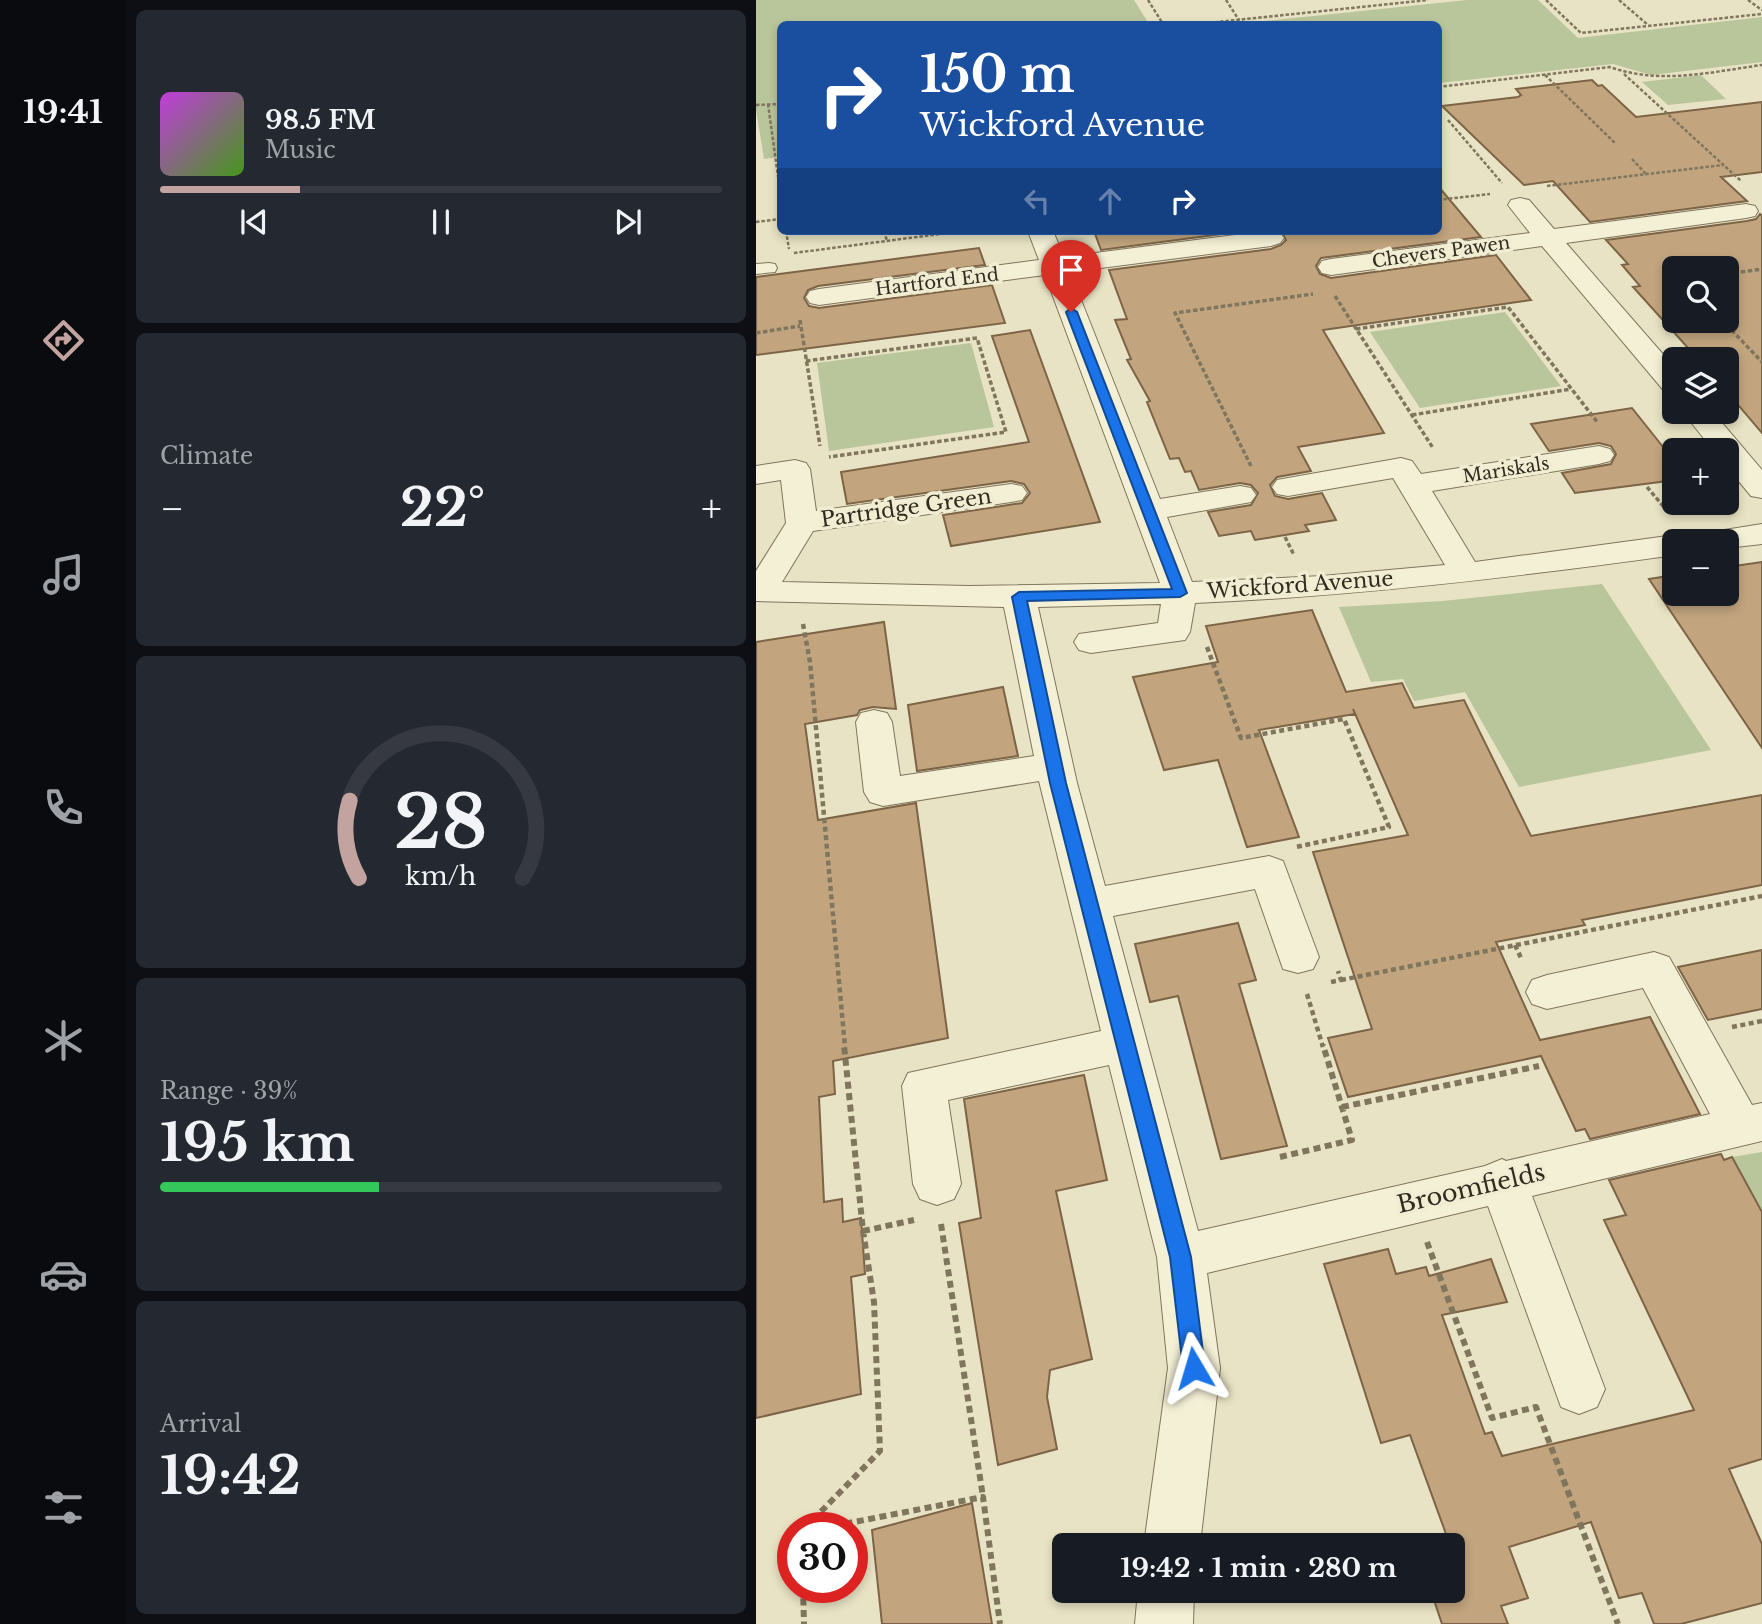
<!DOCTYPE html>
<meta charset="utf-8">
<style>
:root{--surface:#171b24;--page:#242831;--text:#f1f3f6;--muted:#9ea1a6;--line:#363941;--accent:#c2a39f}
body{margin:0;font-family:"Libre Baskerville",serif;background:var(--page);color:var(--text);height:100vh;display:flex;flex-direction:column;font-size:26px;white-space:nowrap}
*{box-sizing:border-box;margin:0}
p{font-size:23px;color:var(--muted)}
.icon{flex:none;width:38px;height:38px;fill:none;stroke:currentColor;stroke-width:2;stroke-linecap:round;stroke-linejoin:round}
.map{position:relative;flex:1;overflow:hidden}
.details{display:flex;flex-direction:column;gap:10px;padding:10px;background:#0d0f14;width:630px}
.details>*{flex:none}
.top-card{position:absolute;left:21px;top:21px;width:665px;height:214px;border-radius:10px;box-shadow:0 4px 10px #0003;background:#1a4fa0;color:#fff;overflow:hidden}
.buttons{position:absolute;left:906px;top:256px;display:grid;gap:14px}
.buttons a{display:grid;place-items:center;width:77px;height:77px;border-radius:10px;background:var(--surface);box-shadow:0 4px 10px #0003;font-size:35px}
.speed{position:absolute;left:21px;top:1512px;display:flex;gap:14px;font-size:35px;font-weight:700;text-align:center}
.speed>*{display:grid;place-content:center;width:91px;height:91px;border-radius:50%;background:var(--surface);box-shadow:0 4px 10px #0003;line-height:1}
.speed .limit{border:10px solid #d22;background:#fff;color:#111}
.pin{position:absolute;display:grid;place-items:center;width:60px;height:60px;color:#fff;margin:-72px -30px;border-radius:50% 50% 50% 0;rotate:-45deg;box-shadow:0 0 7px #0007}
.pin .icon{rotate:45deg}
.me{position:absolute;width:77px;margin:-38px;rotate:353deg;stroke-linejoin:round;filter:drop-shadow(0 0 5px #0008)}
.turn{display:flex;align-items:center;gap:24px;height:147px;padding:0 28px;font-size:32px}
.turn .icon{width:91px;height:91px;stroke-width:2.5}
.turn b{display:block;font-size:49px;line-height:60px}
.lanes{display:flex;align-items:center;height:66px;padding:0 28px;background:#0003;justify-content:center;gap:35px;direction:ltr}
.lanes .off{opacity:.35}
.big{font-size:52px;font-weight:700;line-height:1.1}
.details .tile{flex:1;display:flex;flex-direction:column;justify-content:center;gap:10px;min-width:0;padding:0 24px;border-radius:10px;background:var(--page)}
.details .dial{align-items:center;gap:0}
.dial svg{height:182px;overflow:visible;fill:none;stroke:var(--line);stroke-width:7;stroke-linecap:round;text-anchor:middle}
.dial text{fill:var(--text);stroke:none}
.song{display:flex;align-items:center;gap:21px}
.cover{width:84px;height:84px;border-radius:10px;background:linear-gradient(135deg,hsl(290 70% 55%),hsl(100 70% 35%))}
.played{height:7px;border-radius:4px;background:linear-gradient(90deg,var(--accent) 25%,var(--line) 25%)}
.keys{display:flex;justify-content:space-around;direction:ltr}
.heat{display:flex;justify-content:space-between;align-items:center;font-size:38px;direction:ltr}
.charge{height:10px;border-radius:5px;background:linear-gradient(90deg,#34c759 39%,var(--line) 0)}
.trip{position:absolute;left:296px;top:1533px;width:413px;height:70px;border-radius:10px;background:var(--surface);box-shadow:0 4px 10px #0003;font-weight:700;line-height:70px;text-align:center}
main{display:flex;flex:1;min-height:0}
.menu{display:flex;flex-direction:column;width:126px;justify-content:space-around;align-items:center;background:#090b0e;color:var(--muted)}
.menu .icon{width:49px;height:49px}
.menu .current{color:var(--accent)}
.menu b{font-size:32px;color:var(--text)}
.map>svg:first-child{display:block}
.green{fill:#b9c59a}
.building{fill:#c2a57f;stroke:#7d6446;stroke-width:2;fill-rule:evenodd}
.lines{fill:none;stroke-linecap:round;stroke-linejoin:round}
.service-casing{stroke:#80755d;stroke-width:2}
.minor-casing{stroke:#80755d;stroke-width:2}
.path-far3{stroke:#80755d;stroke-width:2.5;stroke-dasharray:3.5 2;stroke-linecap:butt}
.path-far2{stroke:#80755d;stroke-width:3.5;stroke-dasharray:4.5 2.5;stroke-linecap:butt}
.path-far1{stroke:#80755d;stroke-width:4.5;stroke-dasharray:5 3.5;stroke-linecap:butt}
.path{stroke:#80755d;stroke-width:6;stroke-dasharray:7 4.5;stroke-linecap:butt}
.service{fill:#f4f0d6;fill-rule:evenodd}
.minor{fill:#f4f0d6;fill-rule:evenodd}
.route{fill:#1a73e8;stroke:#114b97;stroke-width:2}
.labels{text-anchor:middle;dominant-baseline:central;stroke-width:7;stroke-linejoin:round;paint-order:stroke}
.far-street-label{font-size:18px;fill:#322b1f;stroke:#f0edd3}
.street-label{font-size:21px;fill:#322b1f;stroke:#f0edd3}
.near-street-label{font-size:24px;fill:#322b1f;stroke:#f0edd3}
</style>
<main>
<nav class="menu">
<b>19:41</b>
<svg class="icon current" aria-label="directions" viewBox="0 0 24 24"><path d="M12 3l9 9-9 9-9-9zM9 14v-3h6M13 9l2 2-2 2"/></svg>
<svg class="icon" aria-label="music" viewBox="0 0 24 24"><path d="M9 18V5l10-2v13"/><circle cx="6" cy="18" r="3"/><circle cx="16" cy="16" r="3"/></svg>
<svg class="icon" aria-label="phone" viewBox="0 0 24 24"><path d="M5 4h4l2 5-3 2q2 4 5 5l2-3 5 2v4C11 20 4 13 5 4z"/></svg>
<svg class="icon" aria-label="climate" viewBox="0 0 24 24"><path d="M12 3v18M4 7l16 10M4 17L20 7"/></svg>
<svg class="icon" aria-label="car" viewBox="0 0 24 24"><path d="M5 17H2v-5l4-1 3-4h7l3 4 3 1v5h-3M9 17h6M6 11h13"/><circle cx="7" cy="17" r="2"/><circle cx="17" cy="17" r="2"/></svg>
<svg class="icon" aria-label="filters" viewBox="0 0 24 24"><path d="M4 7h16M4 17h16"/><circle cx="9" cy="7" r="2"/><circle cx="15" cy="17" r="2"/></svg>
</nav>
<section class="details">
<div class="tile">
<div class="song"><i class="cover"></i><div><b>98.5 FM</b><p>Music</p></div></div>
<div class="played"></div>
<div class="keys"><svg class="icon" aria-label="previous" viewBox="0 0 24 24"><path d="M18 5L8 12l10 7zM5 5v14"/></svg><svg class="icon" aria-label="pause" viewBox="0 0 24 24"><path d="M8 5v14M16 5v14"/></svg><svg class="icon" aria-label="next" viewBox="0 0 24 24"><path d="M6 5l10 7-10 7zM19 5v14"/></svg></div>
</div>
<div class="tile"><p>Climate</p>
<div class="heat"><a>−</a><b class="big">22°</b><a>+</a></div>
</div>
<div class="tile dial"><svg viewBox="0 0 100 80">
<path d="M14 69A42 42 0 1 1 86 69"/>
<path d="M14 69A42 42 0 0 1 10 35" stroke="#c2a39f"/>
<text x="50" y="56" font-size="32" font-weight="700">28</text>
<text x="50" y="72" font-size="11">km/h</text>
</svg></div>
<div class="tile"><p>Range · 39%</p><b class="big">195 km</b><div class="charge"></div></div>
<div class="tile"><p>Arrival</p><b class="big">19:42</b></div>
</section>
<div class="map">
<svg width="1006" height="1624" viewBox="0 0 1006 1624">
<rect width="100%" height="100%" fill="#e8e3c4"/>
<path class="green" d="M 0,0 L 378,0 L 393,24 L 24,24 L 24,157 L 8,159 L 0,110 Z
M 711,0 L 782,0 L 822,38 L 1006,17 L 1006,62 L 895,75 L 857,64 L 683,83 L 682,24 L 479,24 Z
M 945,75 L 970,99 L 912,105 L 886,82 Z
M 749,312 L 805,386 L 664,408 L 614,332 Z
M 215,343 L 238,427 L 73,451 L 61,363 Z
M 846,584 L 955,750 L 763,787 L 709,692 L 658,701 L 647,679 L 615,682 L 583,607 L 687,601 Z
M 1006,1152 L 1006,1212 L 976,1157 Z"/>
<path class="building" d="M 836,80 L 842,86 L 846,85 L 880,117 L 1006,102 L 1006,172 L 965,177 L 991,201 L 834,222 L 797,181 L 768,185 L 686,106 L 762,97 L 765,95 L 760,89 Z
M 682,186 L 725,237 L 565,258 L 560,266 L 564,274 L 575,278 L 740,255 L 775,300 L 567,330 L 628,433 L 542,447 L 555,471 L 521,477 L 514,485 L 519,496 L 532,499 L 566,493 L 580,520 L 549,525 L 553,531 L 499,540 L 495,531 L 463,536 L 452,512 L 495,505 L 502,493 L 495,485 L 484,483 L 443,490 L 435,471 L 429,472 L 423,458 L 414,459 L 391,402 L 394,401 L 371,360 L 375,359 L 359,320 L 371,319 L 353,270 L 515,249 L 525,245 L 530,240 L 525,231 L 682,231 Z
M 1004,214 L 1006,216 L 1006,433 L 971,392 L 971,359 L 942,359 L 877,287 L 884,286 L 866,265 L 872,264 L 850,240 L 991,221 L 1000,219 ZM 919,268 L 971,268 L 971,320 L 919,320 Z
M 338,231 L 489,231 L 345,250 Z
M 223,248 L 229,265 L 62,286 L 52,290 L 48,298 L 53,306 L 63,308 L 236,285 L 249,323 L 0,355 L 0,277 Z
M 274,330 L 344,522 L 195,546 L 187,515 L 266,503 L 274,493 L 268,484 L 255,481 L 91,504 L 85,472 L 273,442 L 236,336 Z
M 876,408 L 919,462 L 919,480 L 819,493 L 806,473 L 855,464 L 860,454 L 855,446 L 843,443 L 793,451 L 775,424 Z
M 1006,562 L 1006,748 L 893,579 L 919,575 L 919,593 L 971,593 L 971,567 Z
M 556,610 L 590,692 L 646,683 L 658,708 L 708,700 L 775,836 L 1006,795 L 1006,885 L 826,920 L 829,925 L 740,942 L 784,1040 L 894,1017 L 944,1114 L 834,1139 L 829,1129 L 820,1131 L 785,1056 L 592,1097 L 572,1038 L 616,1029 L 557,852 L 652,835 L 597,709 L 599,714 L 503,730 L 543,837 L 491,847 L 462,760 L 408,770 L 377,677 L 462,662 L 450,626 Z
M 128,622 L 140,709 L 117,707 L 104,710 L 101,715 L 49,724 L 62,820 L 160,803 L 192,1038 L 77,1061 L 79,1094 L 63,1097 L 68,1202 L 86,1199 L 87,1222 L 105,1218 L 109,1274 L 95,1277 L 105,1394 L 0,1418 L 0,642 Z
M 247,687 L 262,756 L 161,771 L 152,705 Z
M 482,923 L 500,980 L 483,984 L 531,1146 L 465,1159 L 422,996 L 394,1002 L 379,944 Z
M 1006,950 L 1006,1009 L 952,1020 L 922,967 Z
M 328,1075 L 351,1180 L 300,1191 L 336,1359 L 294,1370 L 291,1397 L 301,1449 L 242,1465 L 203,1223 L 225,1218 L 208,1099 Z
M 965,1154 L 968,1160 L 976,1157 L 1006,1212 L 1006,1459 L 973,1469 L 1006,1544 L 1006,1603 L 925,1624 L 898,1624 L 886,1593 L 863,1598 L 835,1522 L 753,1547 L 772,1598 L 745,1606 L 752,1624 L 686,1624 L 675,1591 L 696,1591 L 696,1545 L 694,1545 L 654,1435 L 625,1443 L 568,1264 L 632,1249 L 640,1274 L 670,1267 L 673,1276 L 735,1259 L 751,1302 L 686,1315 L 729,1434 L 736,1432 L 746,1456 L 938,1410 L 848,1220 L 870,1215 L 853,1180 Z
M 216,1503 L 236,1624 L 126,1624 L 116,1530 Z"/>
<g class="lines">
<g class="service-casing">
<path id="service" d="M 13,263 L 19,264 L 21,268 L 19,272 L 0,274 L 0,264 Z"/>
</g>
<g class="minor-casing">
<path id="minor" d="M 764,198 L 773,200 L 798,229 L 990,204 L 999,206 L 1002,211 L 999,216 L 990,218 L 810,243 L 919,368 L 919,395 L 909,392 L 786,246 L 575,275 L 566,273 L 562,267 L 566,261 L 575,259 L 774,233 L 752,205 L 755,200 Z
M 275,231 L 297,231 L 308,257 L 510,231 L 524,233 L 528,238 L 524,243 L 515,246 L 314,272 L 404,499 L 484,486 L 495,488 L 500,495 L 495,502 L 484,504 L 411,517 L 436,582 L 566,576 L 689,565 L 637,478 L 532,496 L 521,494 L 516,487 L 521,480 L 532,478 L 645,458 L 656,461 L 665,474 L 843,446 L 854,449 L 858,455 L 854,461 L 843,464 L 676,491 L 719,562 L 919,535 L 932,541 L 919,541 L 919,555 C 759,577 600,596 439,603 L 434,632 L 429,640 L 335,653 L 323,650 L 318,642 L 323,634 L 402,623 L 405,604 L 282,607 L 321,783 L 349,886 L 513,856 L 527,861 L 563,957 L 557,969 L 542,973 L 527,969 L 499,889 L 357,916 L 442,1231 L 729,1166 L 746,1159 L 750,1161 L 954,1114 L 887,988 L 791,1009 L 776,1004 L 770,992 L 776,980 L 791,975 L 898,952 L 913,957 L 996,1105 L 1006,1103 L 1006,1141 L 776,1196 L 849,1389 L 841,1407 L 823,1414 L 805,1407 L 732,1206 L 451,1273 L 464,1368 L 444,1545 L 388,1545 L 412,1368 L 401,1257 L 353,1065 L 192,1100 L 205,1184 L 198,1199 L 181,1205 L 164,1199 L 157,1184 L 146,1086 L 152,1073 L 345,1031 L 283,781 L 127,806 L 114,802 L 108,792 L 100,722 L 105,713 L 118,710 L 131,713 L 136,722 L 144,776 L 278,756 L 248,607 L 0,601 L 0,571 L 30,523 L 25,480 L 0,484 L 0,466 L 39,460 L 50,463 L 54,469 L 60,511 L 255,484 L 266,486 L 271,493 L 266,500 L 255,502 L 57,531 L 26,582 L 213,586 L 404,583 L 289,275 L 63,305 L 54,303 L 50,297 L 54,291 L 63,289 L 283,260 L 273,234 Z
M 926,411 L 956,411 L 1006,470 L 1006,498 L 995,496 L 971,467 L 971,450 L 957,450 Z
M 1006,524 L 1006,544 L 971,548 L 971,541 L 938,541 L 943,534 Z
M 382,1591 L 438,1591 L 437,1624 L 379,1624 Z"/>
</g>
<path class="path-far3" d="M 392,0 L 407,24
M 470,0 L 483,20
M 790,0 L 825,33 L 1006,14
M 863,0 L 892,25
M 992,0 L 1006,10
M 442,24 L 672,0
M 868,74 L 985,181
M 789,75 L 859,143
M 682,87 L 854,67 C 905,85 954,72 1006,65
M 12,104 L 24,191
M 0,105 L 24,104
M 692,120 L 746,183
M 876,159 L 890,174
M 791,186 L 967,165
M 682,200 L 734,194
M 0,222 L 24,219
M 30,231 L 33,249
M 128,231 L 131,241
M 38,253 L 207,231"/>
<path class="path-far2" d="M 971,274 L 1006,269
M 579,296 L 677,448
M 44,320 L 64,446
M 966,320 L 1006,362
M 600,329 L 752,307 L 842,423
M 0,333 L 44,326
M 50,361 L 221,338 L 250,432 L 73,457
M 656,415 L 815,389
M 495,466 L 419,313 L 557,294
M 891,487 L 913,513
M 529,537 L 538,555"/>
<path class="path-far1" d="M 47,624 L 54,662 L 89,1047
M 451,647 L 485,738 L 588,719 L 633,827 L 540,847
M 759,945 L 766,960
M 585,980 L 1006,896
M 575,982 L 585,980 L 582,971
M 551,994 L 567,1047
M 976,1027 L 1006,1021"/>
<path class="path" d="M 586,1107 L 783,1066
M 524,1157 L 596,1140 L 567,1045
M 185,1224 L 227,1497
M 107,1231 L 158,1220
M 671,1242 L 736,1418 L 780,1407 L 862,1624
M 49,1528 L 124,1451 L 118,1302 L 107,1231 L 88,1045
M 67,1528 L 227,1497 L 244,1624
M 47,1587 L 48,1624"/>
<use href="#service" class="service"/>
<use href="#minor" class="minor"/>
</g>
<path class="route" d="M 315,308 L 321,312 L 431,593 L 424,597 L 271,601 L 310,783 L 435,1257 L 449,1368 L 446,1375 L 438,1378 L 431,1375 L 427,1368 L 414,1257 L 294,783 L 256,597 L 263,592 L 416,589 L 310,312 Z"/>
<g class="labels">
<g class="far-street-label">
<text transform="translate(685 252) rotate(-8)">Chevers Pawen</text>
<text transform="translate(181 282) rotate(-7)">Hartford End</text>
<text transform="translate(750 470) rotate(-9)">Mariskals</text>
</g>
<g class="street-label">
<text transform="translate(150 508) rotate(-8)">Partridge Green</text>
<text transform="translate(544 585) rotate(-4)">Wickford Avenue</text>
</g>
<g class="near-street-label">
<text transform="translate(715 1188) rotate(-13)">Broomfields</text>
</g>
</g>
</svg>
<div class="buttons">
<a><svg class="icon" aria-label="search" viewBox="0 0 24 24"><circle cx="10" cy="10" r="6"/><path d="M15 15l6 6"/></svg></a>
<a><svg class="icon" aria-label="layers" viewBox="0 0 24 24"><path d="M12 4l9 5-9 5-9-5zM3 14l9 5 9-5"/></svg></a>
<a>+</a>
<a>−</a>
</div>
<div class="speed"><div class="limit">30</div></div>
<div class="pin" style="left:315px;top:312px;background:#d93025"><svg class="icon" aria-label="arrive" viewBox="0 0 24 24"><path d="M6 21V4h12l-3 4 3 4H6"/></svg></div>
<svg class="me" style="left:438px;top:1368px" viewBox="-20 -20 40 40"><path d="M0-17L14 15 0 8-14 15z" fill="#1a73e8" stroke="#fff" stroke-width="4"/></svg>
<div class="trip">19:42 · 1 min · 280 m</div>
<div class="top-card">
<div class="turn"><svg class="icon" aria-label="right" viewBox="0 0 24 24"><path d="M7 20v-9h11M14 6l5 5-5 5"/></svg><div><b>150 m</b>Wickford Avenue</div></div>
<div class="lanes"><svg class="icon off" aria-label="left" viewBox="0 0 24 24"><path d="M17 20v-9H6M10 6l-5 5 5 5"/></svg><svg class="icon off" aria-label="ahead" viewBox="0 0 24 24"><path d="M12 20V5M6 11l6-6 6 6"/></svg><svg class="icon" aria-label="right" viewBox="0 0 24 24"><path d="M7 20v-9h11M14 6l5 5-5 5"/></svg></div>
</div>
</div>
</main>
